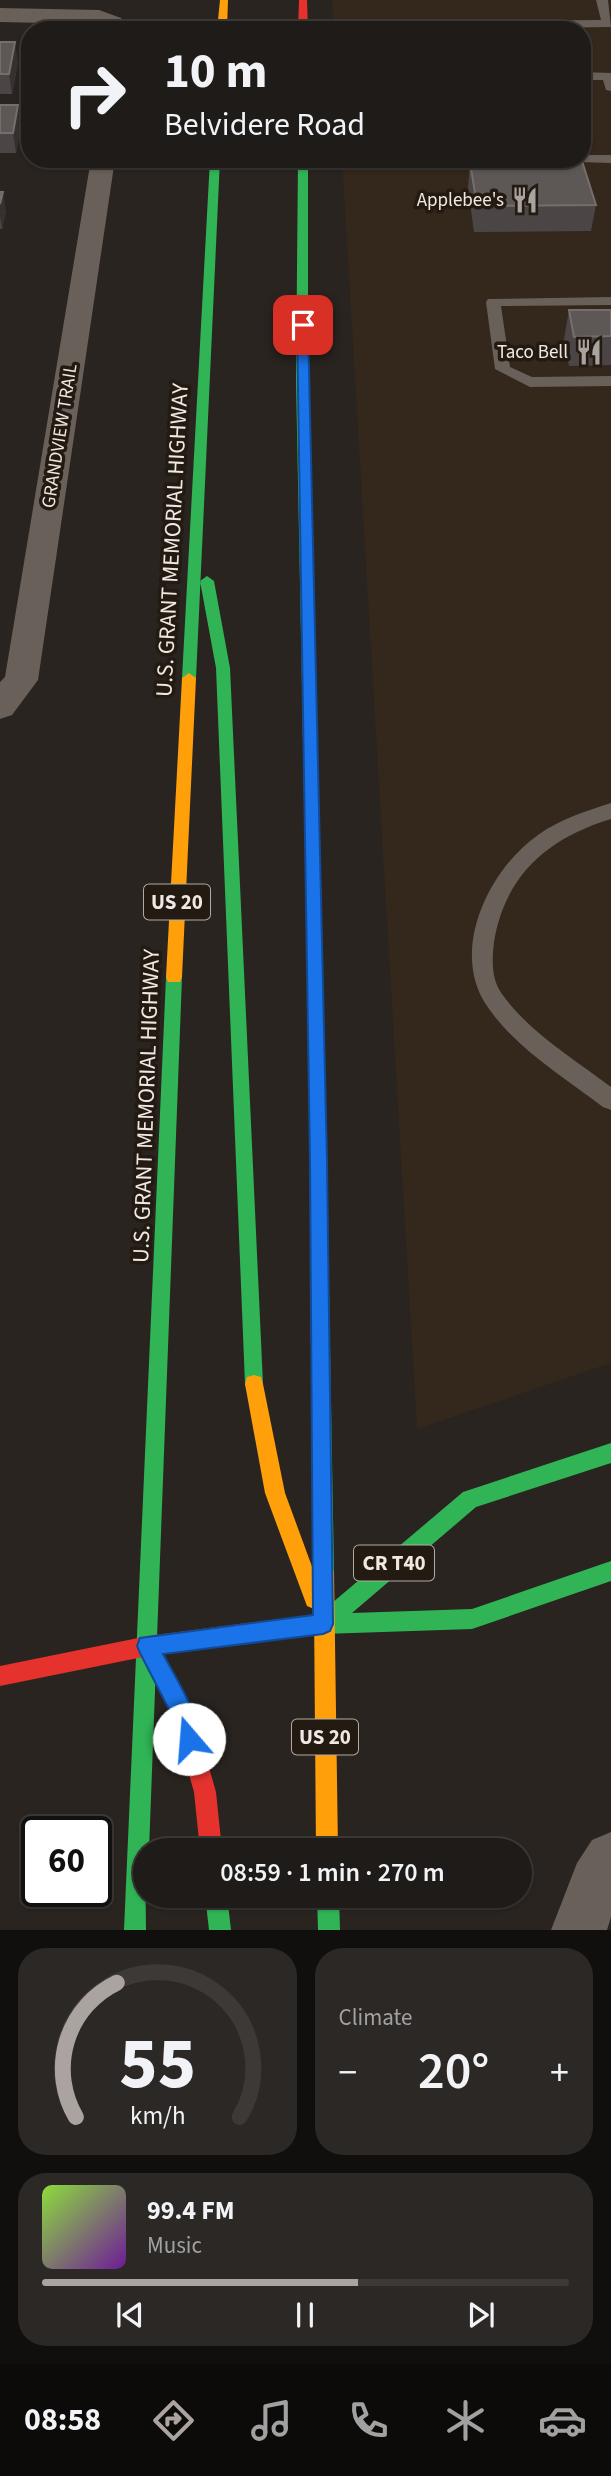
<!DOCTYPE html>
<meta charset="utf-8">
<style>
:root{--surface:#1f1b18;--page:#2c2825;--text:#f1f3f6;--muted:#a1a1a2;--line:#3c3937;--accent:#aaa39f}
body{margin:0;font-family:"Source Sans 3",sans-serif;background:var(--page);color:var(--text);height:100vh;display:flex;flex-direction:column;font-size:26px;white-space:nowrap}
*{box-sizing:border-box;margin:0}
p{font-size:23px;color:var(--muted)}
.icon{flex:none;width:38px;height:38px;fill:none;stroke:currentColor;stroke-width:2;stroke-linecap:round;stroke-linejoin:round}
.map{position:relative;height:1930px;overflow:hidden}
.panel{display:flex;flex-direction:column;gap:18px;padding:18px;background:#110f0d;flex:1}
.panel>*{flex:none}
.hud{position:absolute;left:21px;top:21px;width:570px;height:147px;border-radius:28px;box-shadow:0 2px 5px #0004,0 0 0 2px var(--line);background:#1f1b18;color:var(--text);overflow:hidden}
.speed{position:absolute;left:21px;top:1816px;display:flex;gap:14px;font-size:35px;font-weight:700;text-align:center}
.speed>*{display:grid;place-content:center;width:91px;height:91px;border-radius:50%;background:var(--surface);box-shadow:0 2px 5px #0004,0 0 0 2px var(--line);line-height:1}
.speed .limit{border:4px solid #111;border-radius:10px;background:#fff;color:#111}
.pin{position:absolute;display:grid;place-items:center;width:60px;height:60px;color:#fff;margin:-30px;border-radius:14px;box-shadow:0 4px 10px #0006}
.me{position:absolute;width:77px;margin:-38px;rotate:342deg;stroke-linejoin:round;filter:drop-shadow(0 0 5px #0008)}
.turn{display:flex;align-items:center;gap:24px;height:147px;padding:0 28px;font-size:32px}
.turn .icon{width:91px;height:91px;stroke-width:2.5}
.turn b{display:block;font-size:49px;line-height:60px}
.big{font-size:52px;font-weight:600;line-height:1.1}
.panel .tile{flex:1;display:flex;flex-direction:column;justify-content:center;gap:10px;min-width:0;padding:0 24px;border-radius:28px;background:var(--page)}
.panel .dial{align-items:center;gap:0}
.dial svg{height:182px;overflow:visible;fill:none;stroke:var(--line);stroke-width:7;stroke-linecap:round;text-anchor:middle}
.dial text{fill:var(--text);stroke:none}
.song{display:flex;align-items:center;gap:21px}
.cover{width:84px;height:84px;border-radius:10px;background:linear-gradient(135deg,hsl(90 70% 55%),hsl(280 70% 35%))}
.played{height:7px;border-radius:4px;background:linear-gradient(90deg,var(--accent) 60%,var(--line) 60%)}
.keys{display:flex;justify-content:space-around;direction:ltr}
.heat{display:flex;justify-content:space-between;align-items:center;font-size:38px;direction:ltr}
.panel .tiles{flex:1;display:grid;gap:18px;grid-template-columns:1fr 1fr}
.tile:last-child{grid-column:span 2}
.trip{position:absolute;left:133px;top:1838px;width:399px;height:70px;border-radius:35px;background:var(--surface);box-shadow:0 2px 5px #0004,0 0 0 2px var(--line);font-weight:600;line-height:70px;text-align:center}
.menu{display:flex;height:112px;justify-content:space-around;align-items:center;background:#0c0b0a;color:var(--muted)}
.menu .icon{width:49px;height:49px}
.menu .on{color:var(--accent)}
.menu b{font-size:32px;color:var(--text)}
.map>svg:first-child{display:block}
.built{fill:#34271c}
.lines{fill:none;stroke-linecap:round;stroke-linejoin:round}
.lane{fill:#6a605a;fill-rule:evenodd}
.street{fill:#6a605a;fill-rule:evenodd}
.fast{fill:#30b455;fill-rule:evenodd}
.slow{fill:#ff9f0a;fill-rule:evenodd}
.jam{fill:#e5322d;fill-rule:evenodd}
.wall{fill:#4b4645}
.shaded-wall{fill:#36312f}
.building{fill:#5d5856;stroke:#746e6c;stroke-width:2}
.route{fill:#1a73e8;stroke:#114b97;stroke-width:2}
.labels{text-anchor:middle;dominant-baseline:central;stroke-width:7;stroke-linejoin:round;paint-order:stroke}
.far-poi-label{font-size:19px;fill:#efe8e3;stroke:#231a12;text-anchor:end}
.far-street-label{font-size:19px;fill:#efe8e3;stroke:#231a12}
.shield{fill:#231a12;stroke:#b2aaa4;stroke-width:2}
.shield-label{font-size:21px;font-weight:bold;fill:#efe8e3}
.street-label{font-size:23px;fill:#efe8e3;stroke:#231a12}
</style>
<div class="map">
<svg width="611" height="1930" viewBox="0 0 611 1930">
<rect width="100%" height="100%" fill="#292420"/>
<path class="built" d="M 332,0 L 611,0 L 611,1363 L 417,1429 L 342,159 L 583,159 L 583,30 L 334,30 Z"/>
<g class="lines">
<path class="lane" d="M 596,0 L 608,0 L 611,27 L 474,29 L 468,25 L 474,21 L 601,20 Z
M 583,72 L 611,73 L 611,91 L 606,90 L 603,80 L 583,80 Z
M 583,155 L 611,155 L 611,163 L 578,162 L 576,159 L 583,159 Z
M 611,297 L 611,305 L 501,306 L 510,367 L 532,377 L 611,376 L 611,386 L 530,387 L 495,369 L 486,302 L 488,299 Z
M 611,803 L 611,819 C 548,838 505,875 494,942 C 492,960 491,979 502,994 C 529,1032 574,1059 611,1087 L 611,1110 L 603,1107 C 564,1077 515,1048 487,1006 C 449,951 489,869 538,835 C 560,819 586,811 611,803 Z"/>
<path class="street" d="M 0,8 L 99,10 L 121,18 L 129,30 L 107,30 L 96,24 L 0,22 Z
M 91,159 L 115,159 L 38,680 L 12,715 L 0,719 L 0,682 L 5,677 Z
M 611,1832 L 611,1917 L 607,1930 L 551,1930 L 577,1863 L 592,1840 Z"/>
<path class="fast" d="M 210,159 L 220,159 L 196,678 L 189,683 L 182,678 Z
M 298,159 L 308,159 L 308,380 L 316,687 L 309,692 L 302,687 L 296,380 Z
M 207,576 L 214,581 L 230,668 L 263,1384 L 261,1391 L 254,1393 L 247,1391 L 245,1384 L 216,668 L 200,581 Z
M 174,970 L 180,972 L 182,977 L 149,1850 L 145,1850 L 146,1930 L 124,1930 L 166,977 L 168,972 Z
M 318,1110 L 324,1113 L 326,1118 L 334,1572 L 331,1579 L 324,1582 L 317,1579 L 314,1572 L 310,1118 L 312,1113 Z
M 611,1443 L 611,1463 L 476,1507 L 352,1613 L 472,1609 L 611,1561 L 611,1581 L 472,1629 L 323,1634 L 240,1644 L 233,1641 L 230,1634 L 233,1627 L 240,1624 L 319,1614 L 463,1492 Z
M 205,1895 L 227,1895 L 231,1930 L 209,1930 Z
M 317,1895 L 339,1895 L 340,1930 L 318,1930 Z"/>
<path class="slow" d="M 220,0 L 228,0 L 227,30 L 217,30 Z
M 189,673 L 196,678 L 182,977 L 180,982 L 168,982 L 166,977 L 182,678 Z
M 309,682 L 316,687 L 326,1118 L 324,1123 L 318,1126 L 312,1123 L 310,1118 L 302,687 Z
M 254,1375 L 261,1377 L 263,1384 L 285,1493 L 314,1572 L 317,1565 L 324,1562 L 331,1565 L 334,1572 L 338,1850 L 316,1850 L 314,1609 L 307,1606 L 265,1493 L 245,1384 L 247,1377 Z"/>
<path class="jam" d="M 299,0 L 307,0 L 308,30 L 298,30 Z
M 240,1624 L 247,1627 L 250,1634 L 247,1641 L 240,1644 L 164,1654 L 193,1712 L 216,1792 L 222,1850 L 200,1850 L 194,1792 L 172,1715 L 143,1657 L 0,1686 L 0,1666 L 148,1636 Z"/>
</g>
<path class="wall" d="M 0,42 L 18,62 L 12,94 L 0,94 Z
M 0,105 L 21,125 L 16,153 L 0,153 Z
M 470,162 L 596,205 L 591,231 L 474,232 L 468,188 Z
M 0,192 L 6,211 L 2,229 L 0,229 Z
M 569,310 L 611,310 L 611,365 L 569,366 L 564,339 Z"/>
<path class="shaded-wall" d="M 15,42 L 18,62 L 12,94 L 9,74 Z
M 18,105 L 21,125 L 16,153 L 13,133 Z
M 3,192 L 6,211 L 2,229 L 0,216 L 0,204 Z"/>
<path class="building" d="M 0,42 L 15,42 L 9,74 L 0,74 Z
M 0,105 L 18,105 L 13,133 L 0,133 Z
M 582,161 L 596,205 L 477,206 L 470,162 Z
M 0,192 L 3,192 L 0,204 Z
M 569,310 L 611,310 L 611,336 L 574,337 Z"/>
<path class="route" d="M 303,322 L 308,325 L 327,1162 L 333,1624 L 330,1631 L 323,1634 L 163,1654 C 174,1675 206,1724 197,1746 L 189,1749 L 182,1746 L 172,1715 L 140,1653 L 137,1646 L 140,1638 L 313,1615 L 310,1162 L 297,325 Z"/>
<defs>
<g id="restaurant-bare" transform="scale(2.1)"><path d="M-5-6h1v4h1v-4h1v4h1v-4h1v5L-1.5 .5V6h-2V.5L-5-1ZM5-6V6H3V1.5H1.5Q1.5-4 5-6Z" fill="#aaa39f" stroke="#231a12" stroke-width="2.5" paint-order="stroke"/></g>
</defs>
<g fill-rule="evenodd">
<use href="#restaurant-bare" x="525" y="200"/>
<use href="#restaurant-bare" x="589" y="352"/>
</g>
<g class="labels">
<g class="far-poi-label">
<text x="504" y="200">Applebee's</text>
<text x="568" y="352">Taco Bell</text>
</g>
<g class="far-street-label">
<text transform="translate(60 436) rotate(-81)">GRANDVIEW TRAIL</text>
</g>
<g class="shield">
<rect x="144" y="884.5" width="66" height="35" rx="5"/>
<rect x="354" y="1545.5" width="80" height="35" rx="5"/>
<rect x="292" y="1719.5" width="66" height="35" rx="5"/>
</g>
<g class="shield-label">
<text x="177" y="902">US 20</text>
<text x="394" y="1563">CR T40</text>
<text x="325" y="1737">US 20</text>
</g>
<g class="street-label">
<text transform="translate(172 540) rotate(-87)">U.S. GRANT MEMORIAL HIGHWAY</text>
<text transform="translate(146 1106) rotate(-88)">U.S. GRANT MEMORIAL HIGHWAY</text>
</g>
</g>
</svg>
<div class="speed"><div class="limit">60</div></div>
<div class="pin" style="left:303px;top:325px;background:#d93025"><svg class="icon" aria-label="arrive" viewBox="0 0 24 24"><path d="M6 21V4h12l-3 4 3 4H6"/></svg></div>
<svg class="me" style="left:189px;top:1739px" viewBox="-20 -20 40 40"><circle r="19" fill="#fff"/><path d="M0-13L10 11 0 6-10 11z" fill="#1a73e8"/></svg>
<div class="trip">08:59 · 1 min · 270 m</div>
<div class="hud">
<div class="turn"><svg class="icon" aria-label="right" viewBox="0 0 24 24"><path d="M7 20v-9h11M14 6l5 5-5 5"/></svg><div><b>10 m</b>Belvidere Road</div></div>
</div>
</div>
<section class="panel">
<div class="tiles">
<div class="tile dial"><svg viewBox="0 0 100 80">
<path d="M14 69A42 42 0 1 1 86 69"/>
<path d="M14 69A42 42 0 0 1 32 10" stroke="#aaa39f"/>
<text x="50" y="56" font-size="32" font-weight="700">55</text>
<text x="50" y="72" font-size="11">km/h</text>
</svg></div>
<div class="tile"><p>Climate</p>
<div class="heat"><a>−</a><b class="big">20°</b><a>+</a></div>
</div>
<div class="tile">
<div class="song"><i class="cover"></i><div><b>99.4 FM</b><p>Music</p></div></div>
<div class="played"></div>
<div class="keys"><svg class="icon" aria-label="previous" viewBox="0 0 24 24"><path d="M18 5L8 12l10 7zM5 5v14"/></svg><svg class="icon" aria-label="pause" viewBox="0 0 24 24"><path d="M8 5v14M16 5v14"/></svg><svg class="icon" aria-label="next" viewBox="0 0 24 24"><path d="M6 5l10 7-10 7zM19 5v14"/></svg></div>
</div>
</div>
</section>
<nav class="menu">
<b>08:58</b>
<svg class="icon on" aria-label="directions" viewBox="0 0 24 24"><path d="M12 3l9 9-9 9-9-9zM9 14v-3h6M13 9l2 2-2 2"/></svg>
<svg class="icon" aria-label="music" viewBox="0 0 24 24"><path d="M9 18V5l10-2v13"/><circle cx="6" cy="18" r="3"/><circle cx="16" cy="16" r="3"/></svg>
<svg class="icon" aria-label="phone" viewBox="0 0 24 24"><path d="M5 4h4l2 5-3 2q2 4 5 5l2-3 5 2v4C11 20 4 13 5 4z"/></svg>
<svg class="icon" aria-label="climate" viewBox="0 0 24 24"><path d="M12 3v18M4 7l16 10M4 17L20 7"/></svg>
<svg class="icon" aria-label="car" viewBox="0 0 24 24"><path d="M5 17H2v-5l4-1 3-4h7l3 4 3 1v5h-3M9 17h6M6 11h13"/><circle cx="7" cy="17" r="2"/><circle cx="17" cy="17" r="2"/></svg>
</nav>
